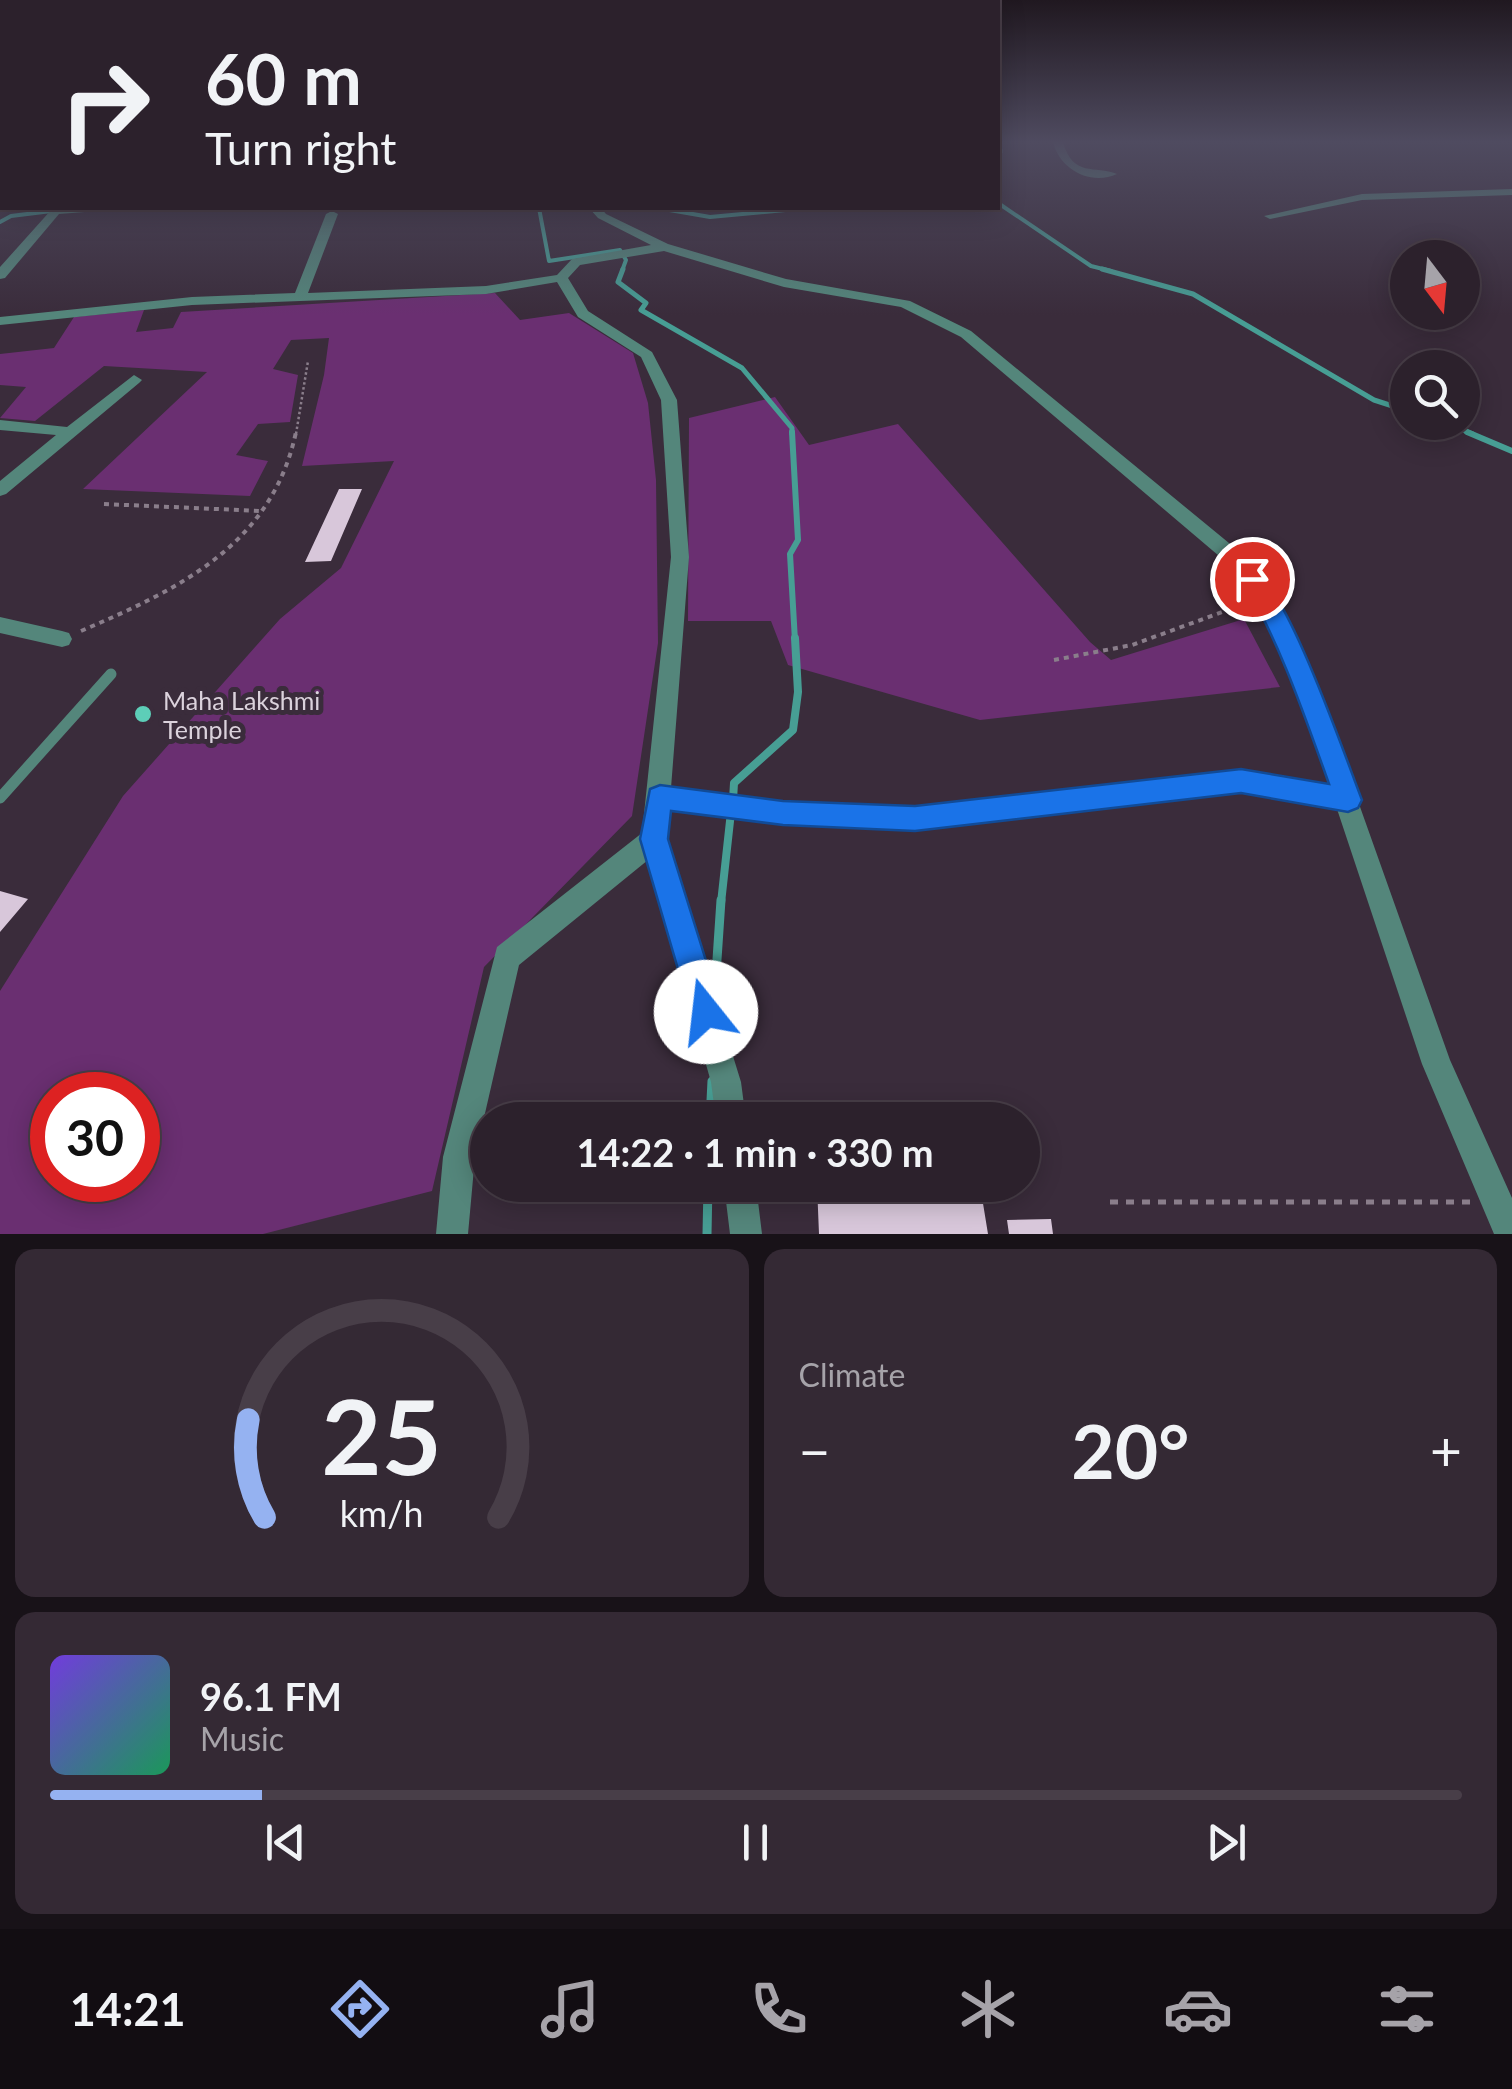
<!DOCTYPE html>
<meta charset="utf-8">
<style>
:root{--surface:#2c212c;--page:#342934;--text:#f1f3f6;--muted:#a6a3a9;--line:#483e48;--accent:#95b2f1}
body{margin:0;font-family:Lato,sans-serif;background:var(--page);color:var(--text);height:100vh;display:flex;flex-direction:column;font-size:38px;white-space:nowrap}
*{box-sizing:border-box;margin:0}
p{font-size:32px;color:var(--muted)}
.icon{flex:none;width:55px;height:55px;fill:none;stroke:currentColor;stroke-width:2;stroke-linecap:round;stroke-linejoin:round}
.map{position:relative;height:1234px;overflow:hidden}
.details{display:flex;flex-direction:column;gap:15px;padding:15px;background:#181218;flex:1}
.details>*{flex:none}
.top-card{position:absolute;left:0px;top:0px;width:1000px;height:210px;box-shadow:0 5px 25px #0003,0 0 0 2px var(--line);background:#2c212c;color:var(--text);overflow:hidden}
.needle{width:65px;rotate:164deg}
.tools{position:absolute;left:1390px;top:240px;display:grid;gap:20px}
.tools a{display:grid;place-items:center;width:90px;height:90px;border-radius:50%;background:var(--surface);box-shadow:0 5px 25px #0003,0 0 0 2px var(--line);font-size:50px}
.speed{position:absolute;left:30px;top:1072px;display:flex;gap:20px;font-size:50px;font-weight:700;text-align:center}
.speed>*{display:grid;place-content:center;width:130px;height:130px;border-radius:50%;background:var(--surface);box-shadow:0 5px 25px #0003,0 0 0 2px var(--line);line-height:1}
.speed .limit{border:15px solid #d22;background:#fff;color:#111}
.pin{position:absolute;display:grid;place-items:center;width:85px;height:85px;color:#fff;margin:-42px;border:5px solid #fff;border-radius:50%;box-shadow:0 2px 10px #0007}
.me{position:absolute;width:110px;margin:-55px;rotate:344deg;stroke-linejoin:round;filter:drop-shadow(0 0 8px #0008)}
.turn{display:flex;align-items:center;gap:35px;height:210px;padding:0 40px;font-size:45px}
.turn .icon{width:130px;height:130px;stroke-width:2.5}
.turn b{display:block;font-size:70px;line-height:85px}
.big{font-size:75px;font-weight:700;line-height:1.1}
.details .tile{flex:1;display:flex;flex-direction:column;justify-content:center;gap:15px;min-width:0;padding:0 35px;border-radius:20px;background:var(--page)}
.details .dial{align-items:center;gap:0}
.dial svg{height:260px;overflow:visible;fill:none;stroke:var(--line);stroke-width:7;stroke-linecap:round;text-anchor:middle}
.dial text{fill:var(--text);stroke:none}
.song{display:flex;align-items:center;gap:30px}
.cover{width:120px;height:120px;border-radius:15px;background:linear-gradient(135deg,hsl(260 70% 55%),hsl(150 70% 35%))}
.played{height:10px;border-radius:5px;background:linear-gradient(90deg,var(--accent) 15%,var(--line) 15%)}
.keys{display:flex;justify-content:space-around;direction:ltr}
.heat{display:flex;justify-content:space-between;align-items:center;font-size:55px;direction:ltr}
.details .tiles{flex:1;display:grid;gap:15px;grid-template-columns:1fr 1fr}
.tile:last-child{grid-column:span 2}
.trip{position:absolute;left:470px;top:1102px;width:570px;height:100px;border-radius:50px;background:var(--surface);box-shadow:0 5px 25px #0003,0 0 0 2px var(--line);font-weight:700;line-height:100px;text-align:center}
.dock{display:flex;height:160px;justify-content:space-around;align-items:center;background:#120d12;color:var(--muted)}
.dock .icon{width:70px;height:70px}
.dock .on{color:var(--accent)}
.dock b{font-size:45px;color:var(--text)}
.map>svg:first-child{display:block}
.green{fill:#6a2f71;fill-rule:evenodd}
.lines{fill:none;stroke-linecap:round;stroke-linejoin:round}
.stream-far4{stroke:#479e94;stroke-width:4}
.stream-far3{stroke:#479e94;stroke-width:5}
.stream-far2{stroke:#479e94;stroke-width:6}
.stream-far1{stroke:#479e94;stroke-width:8}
.stream{stroke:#479e94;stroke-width:9}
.building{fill:#d8c7da}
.path-far2{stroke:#8a7e8b;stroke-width:2.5;stroke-dasharray:2.5 2.5;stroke-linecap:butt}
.path-far1{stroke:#8a7e8b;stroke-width:4;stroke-dasharray:5 5;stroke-linecap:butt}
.path{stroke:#8a7e8b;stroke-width:5;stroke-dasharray:8 8;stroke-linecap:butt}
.lane{stroke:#54867b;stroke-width:11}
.street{fill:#54867b;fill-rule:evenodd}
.primary{fill:#6bdac4;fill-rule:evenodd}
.route{fill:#1a73e8;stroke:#114b97;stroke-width:2.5}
.poi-dot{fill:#5dceb8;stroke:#3a2c3b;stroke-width:4}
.labels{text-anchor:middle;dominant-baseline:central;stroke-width:10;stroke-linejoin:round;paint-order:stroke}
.poi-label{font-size:25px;fill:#dbd2dc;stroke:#3a2c3b;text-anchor:start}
</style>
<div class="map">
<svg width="1512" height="1234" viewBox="0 0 1512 1234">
<rect width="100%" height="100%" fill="#3a2c3b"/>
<path class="green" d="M 495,293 L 520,320 L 569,313 L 633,353 L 648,403 L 656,480 L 658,643 L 632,816 L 484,967 L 432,1191 L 263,1234 L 0,1234 L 0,991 L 123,796 L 280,619 L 341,568 L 394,461 L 302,466 L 324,375 L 329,338 L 291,340 L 273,369 L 298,375 L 290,422 L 258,424 L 236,455 L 268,461 L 250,496 L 83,489 L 207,372 L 104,366 L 35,421 L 0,418 L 26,387 L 0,385 L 0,354 L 54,348 L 74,317 L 144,310 L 136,332 L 173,328 L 181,312 ZM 52,1095 L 138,1095 L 138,1180 L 52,1180 Z
M 775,397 L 809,445 L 898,424 L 1090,642 L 1111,660 L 1244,619 L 1280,687 L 980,720 L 788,665 L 771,621 L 688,621 L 689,418 Z"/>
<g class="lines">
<path class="stream-far4" d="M 998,203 L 1091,266 L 1111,271
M 539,208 L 549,261 L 620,250 L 626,260 L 622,271
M 658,208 L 710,217 L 806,208
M 0,222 L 11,216 L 76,208"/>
<path class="stream-far3" d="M 623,269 L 618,282 L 646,303 L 641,310 L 742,368 L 792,428 L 792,434
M 1102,269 L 1193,294 L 1374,400 L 1408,411
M 1444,422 L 1473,434"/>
<path class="stream-far2" d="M 792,432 L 798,540 L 790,554 L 795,641
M 1467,432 L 1512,451"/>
<path class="stream-far1" d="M 733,800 L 734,783 L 793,730 L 798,692 L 795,638
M 721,903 L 731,812"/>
<path class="stream" d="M 714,1004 L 721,900
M 710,1120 L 712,1081
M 707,1234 L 708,1185"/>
</g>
<path class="building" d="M 339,489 L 362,489 L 331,561 L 305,562 Z
M 0,891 L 28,899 L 0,932 Z
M 817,1185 L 980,1185 L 988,1234 L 819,1234 Z
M 1051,1219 L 1053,1234 L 1009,1234 L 1007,1220 Z"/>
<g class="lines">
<path class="path-far2" d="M 296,434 L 308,361"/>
<path class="path-far1" d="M 104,504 L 261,511
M 81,631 C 179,589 272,545 296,432
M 1054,660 L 1132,645 L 1247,603"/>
<path class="path" d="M 1110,1202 L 1470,1202"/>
<path class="lane" d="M 0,798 L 111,674"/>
<path class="street" d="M 1053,142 L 1063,142 C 1073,178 1095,165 1117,174 C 1091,186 1060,170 1053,142 Z
M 998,146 L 1003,149 L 1003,153 L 998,154 Z
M 1512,189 L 1512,195 L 1362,200 L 1270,219 L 1264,216 L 1362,194 Z
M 102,208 L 97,211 L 59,214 L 5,278 L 0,279 L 0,267 L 52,209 Z
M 589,208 L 601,208 L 606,214 L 668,244 L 786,279 L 910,301 L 971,331 L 1246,557 C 1300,625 1326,710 1355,791 L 1361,800 L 1359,804 L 1450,1060 L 1512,1198 L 1512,1234 L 1494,1234 L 1422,1064 L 1337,809 L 1241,791 L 915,829 L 783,824 L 669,809 L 666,839 L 741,1082 L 746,1120 L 716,1120 L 711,1082 L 648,860 L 519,965 L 475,1157 L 468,1234 L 436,1234 L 443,1157 L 497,947 L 642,833 L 671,557 L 661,400 L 641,357 L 578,317 L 557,282 L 486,294 L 192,305 L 0,325 L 0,317 L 192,297 L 295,293 L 326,214 L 332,211 L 338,214 L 308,293 L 486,286 L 557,275 L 572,259 L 651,245 L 598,218 ZM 664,251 L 784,287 L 901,307 L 961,337 L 1232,567 C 1282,630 1304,710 1329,786 L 1241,771 L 915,807 L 783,802 L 671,788 L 689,557 L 677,400 L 652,352 L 588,311 L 568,278 L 580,265 Z
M 134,375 L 142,380 L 139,383 L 6,494 L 0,496 L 0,481 L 56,435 L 0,430 L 0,420 L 67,427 Z
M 0,617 L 62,631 L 69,633 L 72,639 L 69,645 L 62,647 L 0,633 Z
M 724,1185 L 756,1185 L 762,1234 L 730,1234 Z"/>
<path class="primary" d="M 0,155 L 2,155 L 2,163 L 0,163 Z"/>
</g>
<linearGradient id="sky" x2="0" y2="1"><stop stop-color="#201820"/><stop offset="0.45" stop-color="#4f4b60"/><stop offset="1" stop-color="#4f4b60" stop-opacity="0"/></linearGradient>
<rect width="1512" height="315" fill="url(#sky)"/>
<path class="route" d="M 1252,571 C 1285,580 1347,762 1362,800 L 1358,808 L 1348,812 L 1241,793 L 915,831 L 783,825 L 671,811 L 668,839 L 722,1012 L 717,1024 L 706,1029 L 694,1024 L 640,839 L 650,789 L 660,785 L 783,801 L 915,806 L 1241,769 L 1329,784 C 1304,714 1280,643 1242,579 Z"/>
<circle class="poi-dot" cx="143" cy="714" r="10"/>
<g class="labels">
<g class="poi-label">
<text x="163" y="700">Maha Lakshmi<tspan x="163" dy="29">Temple</tspan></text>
</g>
</g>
</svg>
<div class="tools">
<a><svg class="needle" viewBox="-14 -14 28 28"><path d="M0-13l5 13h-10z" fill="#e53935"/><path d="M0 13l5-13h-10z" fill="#a6a3a9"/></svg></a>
<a><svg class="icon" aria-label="search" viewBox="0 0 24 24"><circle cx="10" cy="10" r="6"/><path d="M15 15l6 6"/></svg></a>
</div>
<div class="speed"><div class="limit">30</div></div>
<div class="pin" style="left:1252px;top:579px;background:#d93025"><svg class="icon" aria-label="arrive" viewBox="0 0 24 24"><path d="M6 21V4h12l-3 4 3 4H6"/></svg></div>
<svg class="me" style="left:706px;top:1012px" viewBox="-20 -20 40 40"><circle r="19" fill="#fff"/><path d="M0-13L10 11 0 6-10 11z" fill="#1a73e8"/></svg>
<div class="trip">14:22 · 1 min · 330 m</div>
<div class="top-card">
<div class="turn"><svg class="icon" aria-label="right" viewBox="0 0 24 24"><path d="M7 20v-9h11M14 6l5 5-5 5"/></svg><div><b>60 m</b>Turn right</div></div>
</div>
</div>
<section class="details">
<div class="tiles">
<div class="tile dial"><svg viewBox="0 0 100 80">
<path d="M14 69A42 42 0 1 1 86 69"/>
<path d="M14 69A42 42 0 0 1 9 39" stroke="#95b2f1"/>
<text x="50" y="56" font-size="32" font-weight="700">25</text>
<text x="50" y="72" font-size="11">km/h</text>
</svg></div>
<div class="tile"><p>Climate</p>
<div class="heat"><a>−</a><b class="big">20°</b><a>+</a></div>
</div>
<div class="tile">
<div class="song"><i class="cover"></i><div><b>96.1 FM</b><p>Music</p></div></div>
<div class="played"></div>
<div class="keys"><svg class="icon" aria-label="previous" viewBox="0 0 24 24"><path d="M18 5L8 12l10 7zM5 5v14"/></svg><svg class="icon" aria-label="pause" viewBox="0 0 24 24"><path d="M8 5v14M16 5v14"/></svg><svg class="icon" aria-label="next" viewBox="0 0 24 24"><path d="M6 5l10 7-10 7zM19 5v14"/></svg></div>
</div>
</div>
</section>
<nav class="dock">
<b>14:21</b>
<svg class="icon on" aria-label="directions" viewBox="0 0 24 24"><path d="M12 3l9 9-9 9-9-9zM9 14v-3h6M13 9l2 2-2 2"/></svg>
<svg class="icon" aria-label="music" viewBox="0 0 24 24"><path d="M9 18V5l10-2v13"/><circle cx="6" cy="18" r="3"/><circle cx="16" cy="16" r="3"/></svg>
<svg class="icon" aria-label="phone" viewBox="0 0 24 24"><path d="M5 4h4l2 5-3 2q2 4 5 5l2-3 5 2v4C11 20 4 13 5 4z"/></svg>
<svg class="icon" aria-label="climate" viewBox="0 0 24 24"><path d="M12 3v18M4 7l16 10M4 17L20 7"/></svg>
<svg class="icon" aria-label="car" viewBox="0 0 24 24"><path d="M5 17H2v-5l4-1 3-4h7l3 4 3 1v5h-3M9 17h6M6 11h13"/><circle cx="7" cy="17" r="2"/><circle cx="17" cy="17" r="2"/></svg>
<svg class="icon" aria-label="filters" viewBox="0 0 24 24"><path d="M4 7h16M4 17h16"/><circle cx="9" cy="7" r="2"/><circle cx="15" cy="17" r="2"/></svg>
</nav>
